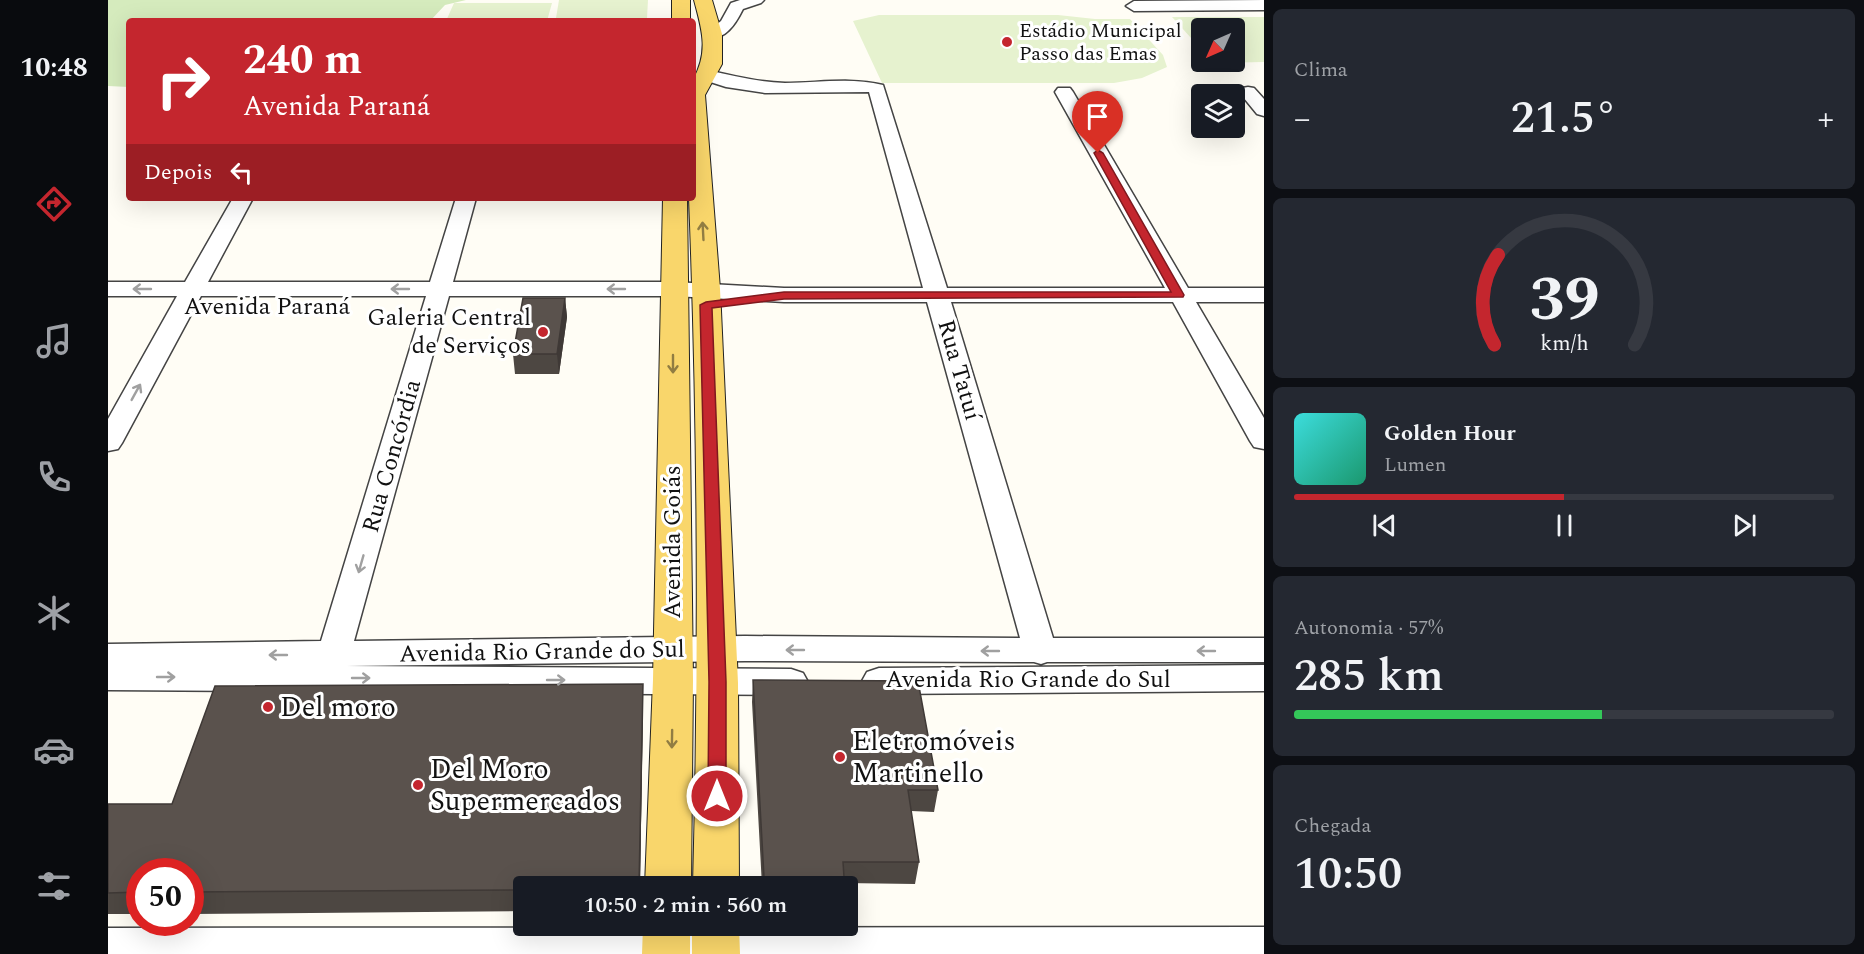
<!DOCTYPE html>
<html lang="pt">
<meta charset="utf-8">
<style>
:root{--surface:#171b24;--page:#242831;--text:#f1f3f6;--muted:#9ea1a6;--line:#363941;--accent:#c4262e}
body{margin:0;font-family:Spectral,serif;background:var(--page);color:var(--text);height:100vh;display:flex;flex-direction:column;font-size:22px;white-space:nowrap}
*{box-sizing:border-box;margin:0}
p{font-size:20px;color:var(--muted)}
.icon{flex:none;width:33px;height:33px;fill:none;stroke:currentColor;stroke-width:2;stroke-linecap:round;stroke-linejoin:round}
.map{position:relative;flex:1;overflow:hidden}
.sheet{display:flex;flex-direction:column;gap:9px;padding:9px;background:#0d0f14;width:600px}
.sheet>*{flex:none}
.top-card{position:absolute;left:18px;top:18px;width:570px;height:183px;border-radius:6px;box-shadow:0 6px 24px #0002;background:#c4262e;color:#fff;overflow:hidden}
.needle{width:39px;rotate:225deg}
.fabs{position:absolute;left:1083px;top:18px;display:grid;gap:12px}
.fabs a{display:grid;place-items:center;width:54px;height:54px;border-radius:6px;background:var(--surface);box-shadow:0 6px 24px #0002;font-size:30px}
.speed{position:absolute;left:18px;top:858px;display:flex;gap:12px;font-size:30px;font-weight:700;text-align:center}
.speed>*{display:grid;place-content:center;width:78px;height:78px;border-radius:50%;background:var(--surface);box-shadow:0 6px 24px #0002;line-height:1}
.speed .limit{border:9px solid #d22;background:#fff;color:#111}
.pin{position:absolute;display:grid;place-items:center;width:51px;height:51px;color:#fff;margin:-62px -26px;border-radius:50% 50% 50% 0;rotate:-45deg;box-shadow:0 0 6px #0007}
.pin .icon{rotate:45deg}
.me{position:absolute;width:66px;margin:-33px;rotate:0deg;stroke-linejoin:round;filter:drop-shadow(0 0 4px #0008)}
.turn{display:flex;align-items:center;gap:21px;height:126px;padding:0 18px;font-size:27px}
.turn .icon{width:78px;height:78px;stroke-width:2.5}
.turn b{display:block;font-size:42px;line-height:51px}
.then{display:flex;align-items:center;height:57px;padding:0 18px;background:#0003;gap:12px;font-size:22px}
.big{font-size:45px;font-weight:600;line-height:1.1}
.sheet .widget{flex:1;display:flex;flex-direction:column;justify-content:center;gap:9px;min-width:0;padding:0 21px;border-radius:9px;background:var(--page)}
.sheet .dial{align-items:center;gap:0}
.dial svg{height:156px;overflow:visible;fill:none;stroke:var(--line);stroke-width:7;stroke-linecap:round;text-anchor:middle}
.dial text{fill:var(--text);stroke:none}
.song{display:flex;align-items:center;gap:18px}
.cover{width:72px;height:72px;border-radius:9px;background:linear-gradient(135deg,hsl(180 70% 55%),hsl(160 70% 35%))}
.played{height:6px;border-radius:3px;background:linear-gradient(90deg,var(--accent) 50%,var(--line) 50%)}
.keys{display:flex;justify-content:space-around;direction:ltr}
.heat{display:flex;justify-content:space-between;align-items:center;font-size:33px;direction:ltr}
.charge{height:9px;border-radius:4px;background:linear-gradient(90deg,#34c759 57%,var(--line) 0)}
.trip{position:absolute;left:405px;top:876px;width:345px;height:60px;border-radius:6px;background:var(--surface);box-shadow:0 6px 24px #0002;font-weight:600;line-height:60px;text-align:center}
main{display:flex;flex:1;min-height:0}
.tab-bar{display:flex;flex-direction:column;width:108px;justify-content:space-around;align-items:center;background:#090b0e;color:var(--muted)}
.tab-bar .icon{width:42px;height:42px}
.tab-bar .active{color:var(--accent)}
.tab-bar b{font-size:27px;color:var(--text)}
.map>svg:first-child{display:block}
.green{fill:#d5ebbd}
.pitch{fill:#e6f2cf}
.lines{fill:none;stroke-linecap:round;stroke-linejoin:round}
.minor-casing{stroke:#444;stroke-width:3}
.major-casing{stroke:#222;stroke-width:2}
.minor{fill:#fff;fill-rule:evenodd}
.major{fill:#f9d66b;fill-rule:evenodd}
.wall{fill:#4d4742}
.shaded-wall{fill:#3f3936}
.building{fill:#5a524d;stroke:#3f3936;stroke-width:1.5}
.oneway{stroke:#917d42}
.oneway2{stroke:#a0a0a0}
.route{fill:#c4262e;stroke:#7f191e;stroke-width:1.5}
.poi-dot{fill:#c4262e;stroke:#fff;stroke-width:2}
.labels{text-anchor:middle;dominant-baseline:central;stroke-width:6;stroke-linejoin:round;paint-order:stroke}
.far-poi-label{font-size:20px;fill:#111;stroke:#fff;text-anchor:start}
.street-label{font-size:24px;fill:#111;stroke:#fff}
.poi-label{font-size:24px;fill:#111;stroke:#fff;text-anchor:end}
.near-poi-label{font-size:28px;fill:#111;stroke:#fff;text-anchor:start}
</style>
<main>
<nav class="tab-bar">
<b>10:48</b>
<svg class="icon active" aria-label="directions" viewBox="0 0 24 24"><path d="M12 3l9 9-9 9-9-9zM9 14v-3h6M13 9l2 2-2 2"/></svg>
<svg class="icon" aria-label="music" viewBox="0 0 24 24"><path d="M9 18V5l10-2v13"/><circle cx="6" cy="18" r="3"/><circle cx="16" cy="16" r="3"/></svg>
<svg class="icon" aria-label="phone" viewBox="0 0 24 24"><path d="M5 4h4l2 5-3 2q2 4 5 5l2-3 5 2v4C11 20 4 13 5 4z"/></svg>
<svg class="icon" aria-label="climate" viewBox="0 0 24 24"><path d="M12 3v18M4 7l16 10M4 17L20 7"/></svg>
<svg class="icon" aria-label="car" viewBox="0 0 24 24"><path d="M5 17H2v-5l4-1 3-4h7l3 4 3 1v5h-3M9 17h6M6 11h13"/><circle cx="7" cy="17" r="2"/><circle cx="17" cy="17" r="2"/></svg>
<svg class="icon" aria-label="filters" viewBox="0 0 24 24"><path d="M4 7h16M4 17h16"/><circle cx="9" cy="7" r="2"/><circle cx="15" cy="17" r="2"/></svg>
</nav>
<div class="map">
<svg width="1156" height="954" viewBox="0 0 1156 954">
<rect width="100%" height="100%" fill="#fffdf5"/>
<path class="green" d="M 0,0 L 358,0 L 337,5 L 322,21 L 21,21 L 21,87 L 0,86 Z"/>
<path class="pitch" d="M 451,0 L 540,0 L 539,18 L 448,18 Z
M 346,3 L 444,3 L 439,21 L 338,21 Z
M 771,15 L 950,15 L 987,19 L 1022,19 L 1055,55 L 1059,67 L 1034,78 L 1006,83 L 774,83 L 745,21 Z
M 1064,17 L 1156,17 L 1156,62 L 1106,63 L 1126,62 L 1126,28 L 1094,28 L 1093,49 Z"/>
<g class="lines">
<g class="minor-casing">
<path id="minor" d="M 632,0 L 656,0 L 653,3 L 635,9 C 628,23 617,42 598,37 L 596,34 L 613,21 L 623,3 Z
M 1156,0 L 1156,10 L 1026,11 L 1018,6 L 1026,1 Z
M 599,70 C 626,76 650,82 677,83 C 710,83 743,77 775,85 L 839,288 L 1057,288 L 947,92 L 950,88 L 962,88 L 965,92 L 1080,288 L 1156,288 L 1156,302 L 1088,302 L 1156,418 L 1156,449 L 1146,447 L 1142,441 L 1065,302 L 843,302 L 945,638 L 1156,638 L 1156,662 L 939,662 L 933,664 L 926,662 L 637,661 L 239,666 L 683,669 L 695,673 L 700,682 L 695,691 L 683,695 L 0,690 L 0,644 L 213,641 L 318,296 L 93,296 L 14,443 L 10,449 L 0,451 L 0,419 L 69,296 L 0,296 L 0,282 L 77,282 L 125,198 L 145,198 L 100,282 L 322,282 L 348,198 L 368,198 L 345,282 L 566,282 L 676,288 L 815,288 L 761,92 L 657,93 L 618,87 L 593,79 L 590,75 L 593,71 ZM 341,296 L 566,296 L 676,302 L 819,302 L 912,638 L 637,636 L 246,641 Z
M 1140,87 L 1146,88 L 1156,99 L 1156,116 L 1149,114 L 1131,92 L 1134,88 Z
M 1156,665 L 1156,691 L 771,694 L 759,690 L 754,681 L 759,672 L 771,668 Z
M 1156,927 L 1156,954 L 0,954 L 0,928 Z"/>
</g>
<g class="major-casing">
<path id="major" d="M 564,0 L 582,0 L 582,21 L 564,21 Z
M 586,0 L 604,0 L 614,34 L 614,64 L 597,95 L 612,289 L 630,683 L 631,886 L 585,886 C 591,657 590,427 581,198 L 585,198 L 585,80 C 601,51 594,30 586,0 Z
M 555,198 L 579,198 L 585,680 L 583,886 L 537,886 L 545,680 Z
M 535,926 L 582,926 L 582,954 L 534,954 Z
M 584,926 L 631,926 L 632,954 L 584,954 Z"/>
</g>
<use href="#minor" class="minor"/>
<use href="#major" class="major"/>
</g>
<path class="wall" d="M 457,298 L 459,317 L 451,374 L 407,374 L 405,354 Z
M 645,680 L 830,790 L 826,812 L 803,811 L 811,862 L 807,884 L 736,883 L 735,886 L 654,886 L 644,702 Z
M 535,684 L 535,705 L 532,886 L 416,886 L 416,911 L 82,914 L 82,872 L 32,872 L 32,914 L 0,914 L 0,804 L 64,804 Z"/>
<path class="shaded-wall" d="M 457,298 L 459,317 L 451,374 L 449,354 Z
M 535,684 L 535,705 L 532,886 L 531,886 Z"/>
<path class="building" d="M 415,298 L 457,298 L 449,354 L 405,354 Z
M 645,680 L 810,681 L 830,790 L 800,790 L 811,862 L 735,862 L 736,877 L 656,877 Z
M 535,684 L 531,886 L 416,886 L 416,890 L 82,892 L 82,872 L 32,872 L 32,892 L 0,893 L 0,804 L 64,804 L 107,686 Z"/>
<defs><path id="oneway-shaft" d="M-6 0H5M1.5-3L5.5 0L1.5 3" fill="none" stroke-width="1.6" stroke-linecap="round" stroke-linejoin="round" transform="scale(1.5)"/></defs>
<g class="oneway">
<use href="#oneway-shaft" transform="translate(595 231) rotate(-93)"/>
<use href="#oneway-shaft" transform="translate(565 364) rotate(90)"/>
<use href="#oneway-shaft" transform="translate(564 739) rotate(91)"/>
</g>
<g class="oneway2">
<use href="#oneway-shaft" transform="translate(34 289) rotate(-180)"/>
<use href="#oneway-shaft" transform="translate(292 289) rotate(180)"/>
<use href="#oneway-shaft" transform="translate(508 289) rotate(180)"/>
<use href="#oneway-shaft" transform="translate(28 392) rotate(-61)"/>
<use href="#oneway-shaft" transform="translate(253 564) rotate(106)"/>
<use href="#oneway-shaft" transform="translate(687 650) rotate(-180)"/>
<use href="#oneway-shaft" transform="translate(882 651) rotate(-180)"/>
<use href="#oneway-shaft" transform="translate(1098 651) rotate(180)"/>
<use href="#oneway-shaft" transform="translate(170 655) rotate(180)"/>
<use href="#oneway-shaft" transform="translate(58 677)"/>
<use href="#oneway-shaft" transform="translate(253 678)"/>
<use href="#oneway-shaft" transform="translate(448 680)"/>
</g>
<path class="route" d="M 990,150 L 995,153 L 1076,295 L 1075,297 L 676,299 L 604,308 L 618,682 L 618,796 L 615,801 L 609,803 L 602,801 L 600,796 L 601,682 L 592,305 L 598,302 L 676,292 L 1063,292 L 986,153 Z"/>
<g class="poi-dot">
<circle cx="899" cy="42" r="6"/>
<circle cx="435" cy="332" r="6"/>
<circle cx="160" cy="707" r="6"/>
<circle cx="732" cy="757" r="6"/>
<circle cx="310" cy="785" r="6"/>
</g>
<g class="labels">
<g class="far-poi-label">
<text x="911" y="31">Estádio Municipal<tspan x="911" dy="23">Passo das Emas</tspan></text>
</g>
<g class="street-label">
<text x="159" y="307">Avenida Paraná</text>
<text transform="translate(851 370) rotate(74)">Rua Tatuí</text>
<text transform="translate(284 456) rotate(-74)">Rua Concórdia</text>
<text transform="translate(565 542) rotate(-90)">Avenida Goiás</text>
<text transform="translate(434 652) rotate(-1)">Avenida Rio Grande do Sul</text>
<text x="920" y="680">Avenida Rio Grande do Sul</text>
</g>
<g class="poi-label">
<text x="423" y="318">Galeria Central<tspan x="423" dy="28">de Serviços</tspan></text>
</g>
<g class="near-poi-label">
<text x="172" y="707">Del moro</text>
<text x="744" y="741">Eletromóveis<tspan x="744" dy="32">Martinello</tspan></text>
<text x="322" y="769">Del Moro<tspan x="322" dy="32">Supermercados</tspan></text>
</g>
</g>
</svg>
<div class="fabs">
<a><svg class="needle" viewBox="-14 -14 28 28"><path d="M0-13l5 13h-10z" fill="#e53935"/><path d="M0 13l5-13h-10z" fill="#9ea1a6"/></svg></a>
<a><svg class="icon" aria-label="layers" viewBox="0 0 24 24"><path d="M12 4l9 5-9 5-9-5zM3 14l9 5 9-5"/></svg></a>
</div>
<div class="speed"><div class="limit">50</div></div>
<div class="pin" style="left:990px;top:153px;background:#d93025"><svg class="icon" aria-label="arrive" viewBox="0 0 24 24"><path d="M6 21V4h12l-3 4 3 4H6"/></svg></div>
<svg class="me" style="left:609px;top:796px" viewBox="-20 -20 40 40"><circle r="17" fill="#c4262e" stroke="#fff" stroke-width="3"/><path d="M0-11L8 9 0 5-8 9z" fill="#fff"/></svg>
<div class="trip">10:50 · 2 min · 560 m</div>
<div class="top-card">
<div class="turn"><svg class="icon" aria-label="right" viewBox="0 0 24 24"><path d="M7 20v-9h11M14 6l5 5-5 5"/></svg><div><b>240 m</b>Avenida Paraná</div></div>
<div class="then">Depois<svg class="icon" aria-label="left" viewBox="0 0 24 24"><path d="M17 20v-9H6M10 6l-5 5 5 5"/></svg></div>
</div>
</div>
<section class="sheet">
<div class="widget"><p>Clima</p>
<div class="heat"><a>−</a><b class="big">21.5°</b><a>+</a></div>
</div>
<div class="widget dial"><svg viewBox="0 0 100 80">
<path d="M14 69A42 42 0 1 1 86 69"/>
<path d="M14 69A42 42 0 0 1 16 23" stroke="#c4262e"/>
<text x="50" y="56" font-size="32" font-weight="700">39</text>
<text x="50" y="72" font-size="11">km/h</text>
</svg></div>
<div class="widget">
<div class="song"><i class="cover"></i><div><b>Golden Hour</b><p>Lumen</p></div></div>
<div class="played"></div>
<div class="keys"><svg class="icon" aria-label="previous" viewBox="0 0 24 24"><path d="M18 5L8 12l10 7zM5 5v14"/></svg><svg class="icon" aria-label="pause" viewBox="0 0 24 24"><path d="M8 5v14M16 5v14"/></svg><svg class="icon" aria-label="next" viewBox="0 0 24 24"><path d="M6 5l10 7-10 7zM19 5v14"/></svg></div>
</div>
<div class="widget"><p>Autonomia · 57%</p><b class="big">285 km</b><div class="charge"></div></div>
<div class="widget"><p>Chegada</p><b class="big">10:50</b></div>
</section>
</main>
